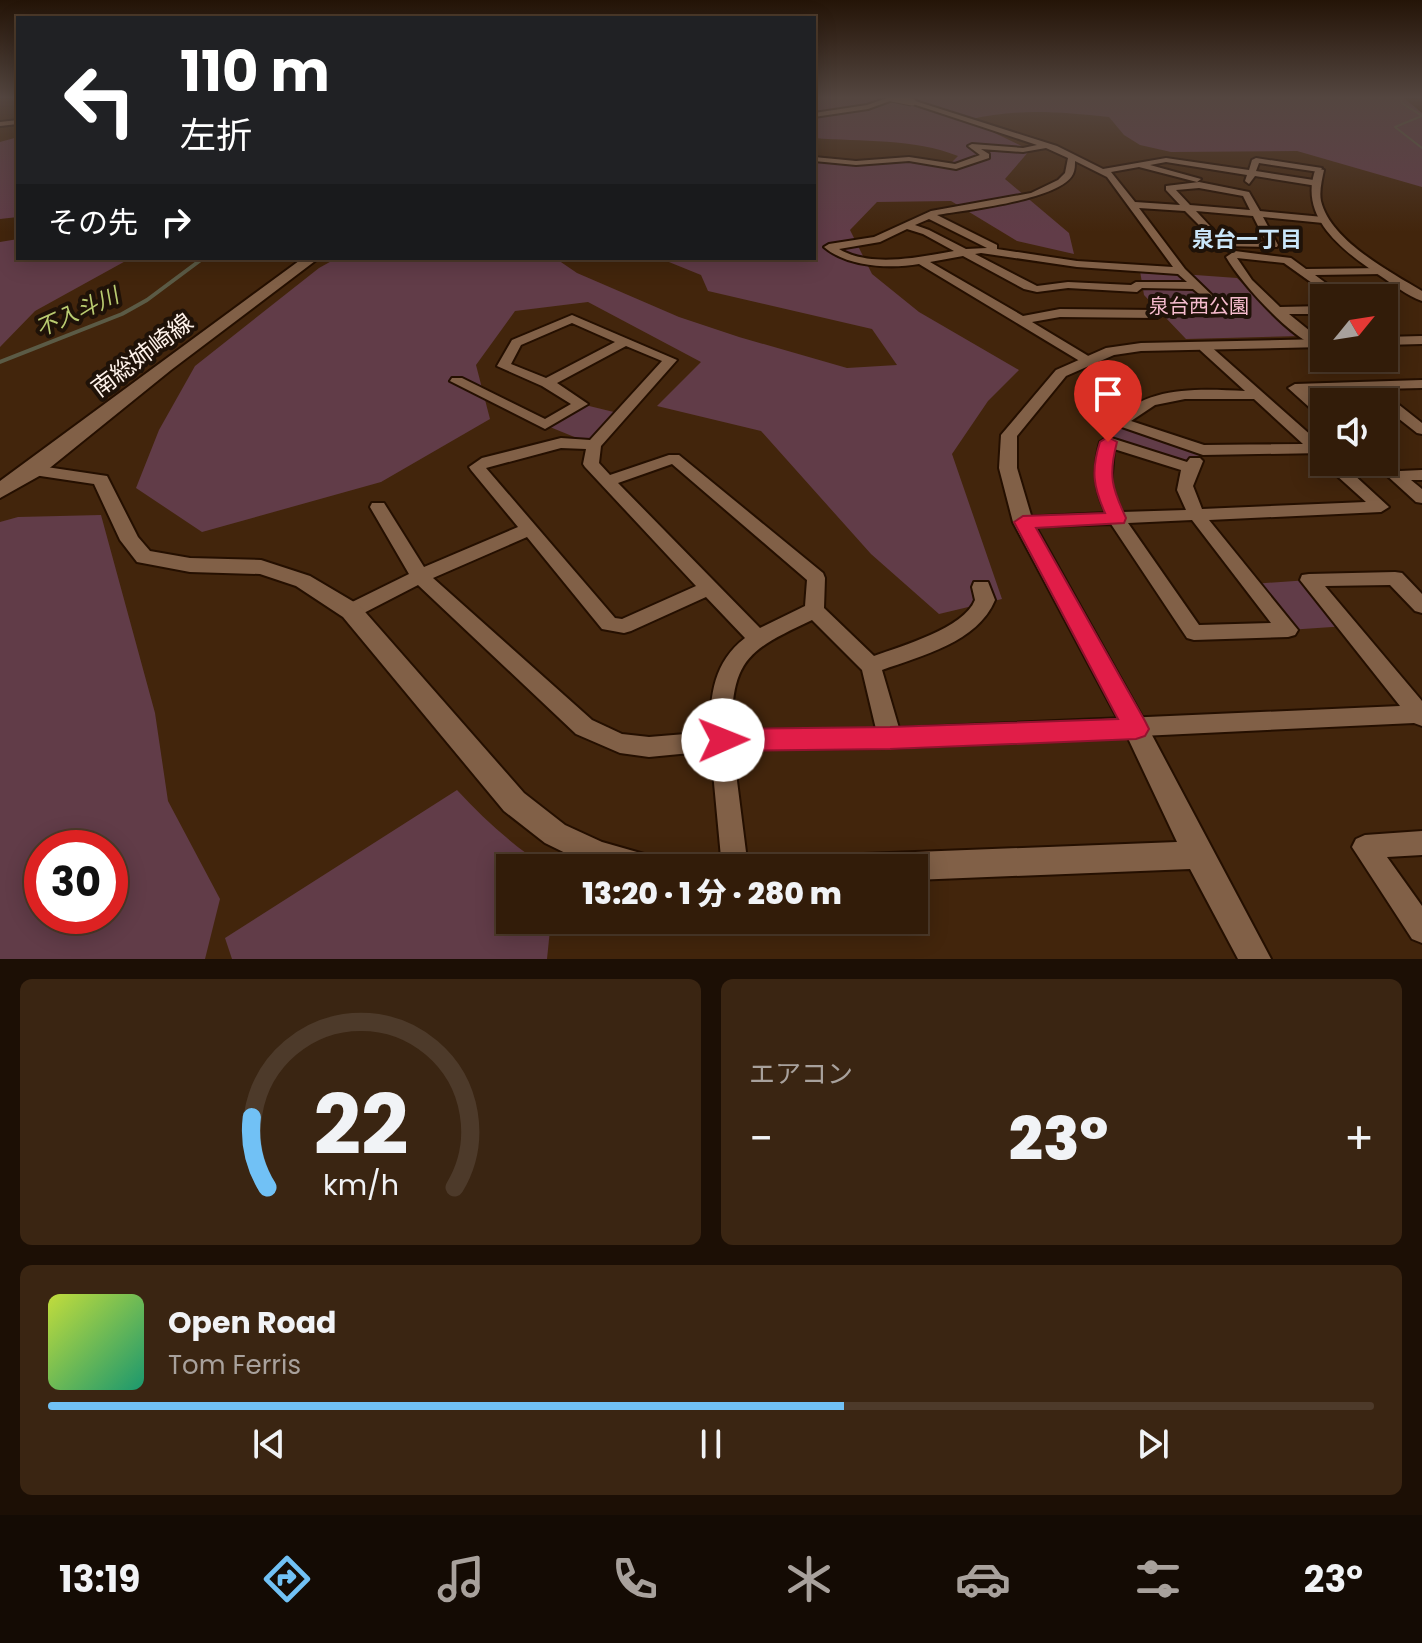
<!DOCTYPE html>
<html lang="ja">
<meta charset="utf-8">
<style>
:root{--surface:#321c09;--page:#3a2512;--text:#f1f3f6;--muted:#a8a19c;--line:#4d3a2a;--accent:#71c1f5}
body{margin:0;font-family:Poppins,"Noto Sans JP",sans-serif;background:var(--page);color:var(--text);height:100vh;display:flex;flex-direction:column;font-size:30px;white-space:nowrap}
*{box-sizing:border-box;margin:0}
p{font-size:26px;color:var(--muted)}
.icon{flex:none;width:44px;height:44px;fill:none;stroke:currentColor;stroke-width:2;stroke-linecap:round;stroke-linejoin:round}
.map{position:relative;height:959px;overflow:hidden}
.side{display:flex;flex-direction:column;gap:20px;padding:20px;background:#1c0f05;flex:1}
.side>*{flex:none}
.top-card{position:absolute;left:16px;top:16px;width:800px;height:244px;border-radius:0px;box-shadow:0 4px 20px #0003,0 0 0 2px var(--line);background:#202124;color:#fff;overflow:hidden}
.needle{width:52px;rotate:60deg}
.tools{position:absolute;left:1310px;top:284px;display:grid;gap:16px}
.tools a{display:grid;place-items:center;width:88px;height:88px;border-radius:0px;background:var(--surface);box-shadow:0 4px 20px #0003,0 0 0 2px var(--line);font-size:40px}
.speed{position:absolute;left:24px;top:830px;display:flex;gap:16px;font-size:40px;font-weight:700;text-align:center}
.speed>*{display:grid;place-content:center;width:104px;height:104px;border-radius:50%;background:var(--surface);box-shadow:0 4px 20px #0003,0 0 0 2px var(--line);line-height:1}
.speed .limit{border:12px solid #d22;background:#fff;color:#111}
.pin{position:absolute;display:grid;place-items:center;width:68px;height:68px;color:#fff;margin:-82px -34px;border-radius:50% 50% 50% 0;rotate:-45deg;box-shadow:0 0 8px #0007}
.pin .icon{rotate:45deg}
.me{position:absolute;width:88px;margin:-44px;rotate:89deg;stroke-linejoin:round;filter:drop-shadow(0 0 6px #0008)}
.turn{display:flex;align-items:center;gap:28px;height:168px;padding:0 32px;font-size:36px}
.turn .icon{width:104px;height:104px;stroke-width:2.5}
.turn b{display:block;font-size:56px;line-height:68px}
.then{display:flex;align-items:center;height:76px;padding:0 32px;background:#0003;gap:16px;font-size:30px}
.big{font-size:60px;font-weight:800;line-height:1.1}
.side .widget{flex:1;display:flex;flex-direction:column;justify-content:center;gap:12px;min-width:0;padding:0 28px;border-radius:12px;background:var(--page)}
.side .dial{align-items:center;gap:0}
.dial svg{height:208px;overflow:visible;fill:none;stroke:var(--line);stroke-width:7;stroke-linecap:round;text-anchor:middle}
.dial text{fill:var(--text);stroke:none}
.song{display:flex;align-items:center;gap:24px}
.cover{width:96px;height:96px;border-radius:12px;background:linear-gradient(135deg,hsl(70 70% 55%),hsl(160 70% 35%))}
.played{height:8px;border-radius:4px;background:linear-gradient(90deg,var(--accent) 60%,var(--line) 60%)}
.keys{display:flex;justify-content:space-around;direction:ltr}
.heat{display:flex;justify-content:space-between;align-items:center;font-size:44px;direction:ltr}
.side .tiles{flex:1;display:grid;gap:20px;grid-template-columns:1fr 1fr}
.widget:last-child{grid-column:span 2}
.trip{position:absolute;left:496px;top:854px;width:432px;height:80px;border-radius:0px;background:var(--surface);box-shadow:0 4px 20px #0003,0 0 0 2px var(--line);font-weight:800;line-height:80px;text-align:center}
.tabs{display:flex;height:128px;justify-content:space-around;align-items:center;background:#140b04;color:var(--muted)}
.tabs .icon{width:56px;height:56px}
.tabs .active{color:var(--accent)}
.tabs b{font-size:36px;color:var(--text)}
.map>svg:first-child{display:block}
.green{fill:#613c48;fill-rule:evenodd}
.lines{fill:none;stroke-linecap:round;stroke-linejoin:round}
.stream-far2{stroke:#5b5b46;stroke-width:2}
.stream-far1{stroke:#5b5b46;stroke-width:3}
.stream{stroke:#5b5b46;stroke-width:4}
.minor-casing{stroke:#240f00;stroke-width:4}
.tertiary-casing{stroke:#240f00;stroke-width:4}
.secondary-casing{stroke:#240f00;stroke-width:4}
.minor{fill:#816047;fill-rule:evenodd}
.tertiary{fill:#816047;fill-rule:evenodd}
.secondary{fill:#816047;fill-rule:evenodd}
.minor-bridge-casing{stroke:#240f00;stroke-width:9;stroke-linecap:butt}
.minor-bridge{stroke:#816047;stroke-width:7}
.route{fill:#e11d48;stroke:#92132f;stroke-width:2}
.labels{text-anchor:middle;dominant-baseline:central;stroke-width:8;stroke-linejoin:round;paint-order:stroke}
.far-park-label{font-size:20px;fill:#f6bcce;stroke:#1f1208}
.far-neighbourhood-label{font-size:22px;font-weight:bold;fill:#cae6f9;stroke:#1f1208}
.far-water-label{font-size:22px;font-style:italic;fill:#bacc71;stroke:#1f1208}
.street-label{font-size:24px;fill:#fef2ea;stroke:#1f1208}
</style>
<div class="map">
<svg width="1422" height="959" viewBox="0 0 1422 959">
<rect width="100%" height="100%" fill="#42250c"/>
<path class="green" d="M 814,98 L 1404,98 L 1422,113 L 1422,187 L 1297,151 L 1171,152 L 1140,145 L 1124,135 L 1109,117 C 1058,112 1018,108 968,120 L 1030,150 L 1005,179 L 1069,233 L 1074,254 L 1017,241 L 951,201 L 877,202 L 850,230 L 872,274 L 919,312 L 1019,370 L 988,401 L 952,454 L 1002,599 L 939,614 L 871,554 L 761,431 L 657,406 L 701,362 L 588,302 L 515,311 L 476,365 L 490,419 L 381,482 L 202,532 L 136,488 L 159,430 L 195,366 L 319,268 L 337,258 L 555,258 L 577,273 L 679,317 L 739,337 L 847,368 L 897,365 L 872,329 L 708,291 L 701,275 L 659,258 L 814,258 L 814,162 L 951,163 L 958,156 C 914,138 861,142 814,138 Z
M 18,137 L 18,217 L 0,219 L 0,142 Z
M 18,239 L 18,258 L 131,258 L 35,311 L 0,347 L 0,242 Z
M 1140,271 L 1237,278 L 1301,336 L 1186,339 L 1144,295 Z
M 581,404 L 622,414 L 594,445 L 545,425 Z
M 1121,422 L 1203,450 L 1190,468 L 1108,442 Z
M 101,515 L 155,713 L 168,801 L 220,899 L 205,959 L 0,959 L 0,522 L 18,517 ZM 42,848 L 110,848 L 110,916 L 42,916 Z
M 1309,580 L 1347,626 L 1288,630 L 1252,584 Z
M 457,790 C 485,820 513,846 548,868 L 510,868 L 510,920 L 551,920 L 547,959 L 232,959 L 225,938 Z"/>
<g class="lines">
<path class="stream-far2" d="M 1401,98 L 1402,103 L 1422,116 L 1395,127 L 1422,148"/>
<path class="stream-far1" d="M 198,261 L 204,258"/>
<path class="stream" d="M 0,362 L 122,314 L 147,300 L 202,259"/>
<g class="minor-casing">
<path id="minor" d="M 912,100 L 1057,146 L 1103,169 L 1166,158 L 1249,170 L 1252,160 L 1256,158 L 1322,168 L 1319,172 L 1259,163 L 1256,171 L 1320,181 L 1320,185 L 1317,186 L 1255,176 L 1249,184 L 1245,181 L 1247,175 L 1166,162 L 1150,165 L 1201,179 L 1197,182 L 1139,167 L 1111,172 L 1135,202 L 1180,205 L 1166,190 L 1166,186 L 1199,182 L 1249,192 L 1260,211 L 1323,217 L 1328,220 L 1323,223 L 1263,217 L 1278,245 L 1277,247 L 1220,246 L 1185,211 L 1139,208 L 1185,269 L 1219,302 L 1221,304 L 1215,307 L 1193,289 L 1142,288 L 1137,292 L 1068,288 L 1037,292 L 1024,289 L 963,256 L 930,262 L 1023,316 L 1060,309 L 1157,310 L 1163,314 L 1157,318 L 1060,317 L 1032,322 L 1095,360 L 1088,364 L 1083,363 L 919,264 C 890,269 847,267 824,247 L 829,244 L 874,237 L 931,211 L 1031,193 L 1058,180 L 1065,173 L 1068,158 L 1046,148 L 1023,152 L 981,149 L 989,154 L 989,158 L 956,169 L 909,161 L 856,165 L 814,161 L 814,157 L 856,161 L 909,157 L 955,164 L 980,155 L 968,146 L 972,144 L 1023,148 L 1037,145 L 910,103 ZM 1075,161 L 1107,177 L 1173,267 L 1077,261 L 997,249 L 997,245 L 937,215 C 964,210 1061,200 1073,174 C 1075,170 1075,165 1075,161 ZM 1199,188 L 1243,196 L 1250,210 L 1190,205 L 1176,190 ZM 1196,211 L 1253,216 L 1266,242 L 1223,240 ZM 929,219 L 987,248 L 966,249 L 929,230 L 915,225 ZM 907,229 L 923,234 L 954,251 C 920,257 871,268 839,249 L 880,242 ZM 981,253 L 1077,267 L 1178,274 L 1187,282 L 1136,282 L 1131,285 L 1068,282 L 1037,286 L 975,254 Z
M 18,120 L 18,124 L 0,126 L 0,122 Z
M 1235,251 L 1291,258 L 1306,269 L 1383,268 L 1388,271 L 1383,274 L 1315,275 L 1346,298 L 1333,298 L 1284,263 L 1237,258 L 1252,280 L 1280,307 L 1324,306 L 1324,314 L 1289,314 L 1321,340 L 1321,346 L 1317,347 C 1288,335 1242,284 1226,257 Z
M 572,315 L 677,360 L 601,446 L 599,463 L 610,475 L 669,455 L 679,455 L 823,573 L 825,578 L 824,608 L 874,656 C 902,646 964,628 975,600 L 972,587 L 974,582 L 988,582 L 995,600 C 978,642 921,656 882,670 L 899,728 L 1400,706 L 1300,580 L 1302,575 L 1309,574 L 1395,572 L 1402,573 L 1422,594 L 1422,613 L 1415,611 L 1390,585 L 1325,586 L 1422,701 L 1422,726 L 1414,723 L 890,748 L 733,749 L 748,868 L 722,868 L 711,751 L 649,757 L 620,753 L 576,734 L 418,585 L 358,616 L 351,618 L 344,616 L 341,611 L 344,606 L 409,574 L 370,507 L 372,503 L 384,503 L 424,567 L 518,527 L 471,470 L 469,467 L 482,458 L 561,438 L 590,440 L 662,361 L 626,346 L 557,383 L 588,404 L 545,429 L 450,381 L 452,378 L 462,378 L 545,419 L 571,404 L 542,386 L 497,366 L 512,340 ZM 572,323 L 615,342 L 546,378 L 511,364 L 521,345 ZM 561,448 L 586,449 L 583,464 L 585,467 L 696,586 L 622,619 L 615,618 L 486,468 ZM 672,464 L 807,580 L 805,606 L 760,628 L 618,483 ZM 527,537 L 602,629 L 624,633 L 631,631 L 706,597 L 745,638 C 714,662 710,694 710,732 L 649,737 L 622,734 L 592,720 L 433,578 ZM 812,620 L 862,670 L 876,729 L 732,730 C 731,658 751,649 812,620 Z
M 1204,343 L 1208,344 L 1322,445 L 1324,453 L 1203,455 L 1116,425 L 1114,422 C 1146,385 1200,389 1245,391 L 1200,350 L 1200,344 ZM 1185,399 L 1254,399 L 1303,444 L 1204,445 L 1131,421 L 1155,405 Z
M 1422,380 L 1422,388 L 1379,389 L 1422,423 L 1422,434 L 1417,433 L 1384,407 L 1384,402 L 1378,402 L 1363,390 L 1308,392 L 1324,406 L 1324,417 L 1319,416 L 1288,388 L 1295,384 Z
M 1108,437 L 1187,462 L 1190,458 L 1200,458 L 1203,461 L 1193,486 L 1202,509 L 1366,502 L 1325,465 L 1323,462 L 1324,461 L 1340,462 L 1389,507 L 1381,512 L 1209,520 L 1298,630 L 1295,635 L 1288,637 L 1194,640 L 1187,638 L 1111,524 L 1023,527 L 1014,522 L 1023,517 L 1106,513 C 1094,488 1093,469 1100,442 ZM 1114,449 L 1181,470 L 1177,490 L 1186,510 L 1122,512 L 1111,485 ZM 1192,520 L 1271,623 L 1199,625 L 1128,523 Z
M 1384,458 L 1400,471 L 1422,470 L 1422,480 L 1411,480 L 1422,489 L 1422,503 L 1416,502 L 1372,462 L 1384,462 Z
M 1422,831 L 1422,855 L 1387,857 L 1422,906 L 1422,943 L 1412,939 L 1352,847 L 1356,839 L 1365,835 Z"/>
</g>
<g class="tertiary-casing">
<path id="tertiary" d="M 887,98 L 898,98 L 868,109 L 814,117 L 814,113 L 867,105 Z
M 1316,168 L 1324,170 C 1322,180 1319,191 1321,201 C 1330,240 1390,272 1422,291 L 1422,301 C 1407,296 1393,284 1379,275 C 1343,251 1297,217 1316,168 Z
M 1422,336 L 1422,344 L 1384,345 L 1384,337 Z
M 1324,339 L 1324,347 L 1141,351 L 1114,355 L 1066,376 L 1017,436 L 1017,468 L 1033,522 L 1145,722 L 1271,959 L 1238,959 L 1190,869 L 914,880 L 914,868 L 850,868 L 854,858 L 864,854 L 1177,842 L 1126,734 L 1013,522 L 999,468 L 1001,435 L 1056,370 L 1106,348 L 1141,343 Z
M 33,465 L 107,476 L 138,537 L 150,551 L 190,558 L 261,560 L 310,576 L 359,605 L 524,793 L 565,825 L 602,842 L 658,858 L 662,868 L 596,868 L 545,843 L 504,811 L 343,617 L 296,586 L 260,574 L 190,572 L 137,562 L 120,540 L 94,484 L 27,474 L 24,470 L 27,466 Z"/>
</g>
<g class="secondary-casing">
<path id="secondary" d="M 303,258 L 319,258 L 171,370 L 41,475 L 0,498 L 0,481 Z"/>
</g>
<use href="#minor" class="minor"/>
<use href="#tertiary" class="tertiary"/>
<use href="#secondary" class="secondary"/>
<g class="minor-bridge-casing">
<path id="minor-bridge" d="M 892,98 L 912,102"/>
</g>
<use href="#minor-bridge" class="minor-bridge"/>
</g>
<linearGradient id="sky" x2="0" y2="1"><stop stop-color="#241407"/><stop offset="0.42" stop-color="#544640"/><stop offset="1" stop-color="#544640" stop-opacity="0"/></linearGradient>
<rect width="1422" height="232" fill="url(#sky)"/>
<path class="route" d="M 1108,437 L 1117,442 C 1108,476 1112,488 1126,518 L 1124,523 L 1036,528 L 1145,721 L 1149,729 L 1145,736 L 1136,739 L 890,749 L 723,751 L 714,748 L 710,740 L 714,733 L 723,729 L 890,727 L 1118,719 L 1014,522 L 1023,516 L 1105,513 C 1093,486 1091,470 1100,442 Z"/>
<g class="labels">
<g class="far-park-label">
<text x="1199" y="306">泉台西公園</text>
</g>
<g class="far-neighbourhood-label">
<text x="1247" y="239">泉台一丁目</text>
</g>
<g class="far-water-label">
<text transform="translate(77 312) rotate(-24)">不入斗川</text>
</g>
<g class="street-label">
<text transform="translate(142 355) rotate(-37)">南総姉崎線</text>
</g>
</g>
</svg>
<div class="tools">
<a><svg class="needle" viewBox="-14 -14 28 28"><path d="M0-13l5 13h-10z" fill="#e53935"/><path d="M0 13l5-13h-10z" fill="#a8a19c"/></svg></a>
<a><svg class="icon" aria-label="sound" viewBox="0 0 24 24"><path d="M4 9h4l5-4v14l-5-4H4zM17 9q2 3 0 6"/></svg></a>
</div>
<div class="speed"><div class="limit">30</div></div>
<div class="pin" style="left:1108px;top:442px;background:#d93025"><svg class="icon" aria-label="arrive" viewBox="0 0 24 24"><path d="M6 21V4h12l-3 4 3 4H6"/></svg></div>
<svg class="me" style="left:723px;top:740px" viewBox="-20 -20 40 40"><circle r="19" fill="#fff"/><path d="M0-13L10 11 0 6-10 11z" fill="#e11d48"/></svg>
<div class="trip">13:20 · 1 分 · 280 m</div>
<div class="top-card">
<div class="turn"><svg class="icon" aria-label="left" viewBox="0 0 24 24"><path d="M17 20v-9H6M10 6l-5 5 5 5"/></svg><div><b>110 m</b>左折</div></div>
<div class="then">その先<svg class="icon" aria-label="right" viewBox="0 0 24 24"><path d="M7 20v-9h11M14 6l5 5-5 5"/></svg></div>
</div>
</div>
<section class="side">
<div class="tiles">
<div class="widget dial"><svg viewBox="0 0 100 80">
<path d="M14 69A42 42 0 1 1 86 69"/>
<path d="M14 69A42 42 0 0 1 8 42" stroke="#71c1f5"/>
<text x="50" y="56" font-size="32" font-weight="700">22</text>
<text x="50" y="72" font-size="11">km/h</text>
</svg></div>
<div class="widget"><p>エアコン</p>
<div class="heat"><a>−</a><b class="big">23°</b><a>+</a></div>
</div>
<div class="widget">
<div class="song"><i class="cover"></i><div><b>Open Road</b><p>Tom Ferris</p></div></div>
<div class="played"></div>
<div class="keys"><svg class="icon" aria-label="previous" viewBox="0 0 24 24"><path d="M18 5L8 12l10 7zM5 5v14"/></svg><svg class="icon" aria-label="pause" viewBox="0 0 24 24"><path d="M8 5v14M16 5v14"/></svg><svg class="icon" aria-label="next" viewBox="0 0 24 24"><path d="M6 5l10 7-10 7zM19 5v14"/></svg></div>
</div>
</div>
</section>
<nav class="tabs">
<b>13:19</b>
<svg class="icon active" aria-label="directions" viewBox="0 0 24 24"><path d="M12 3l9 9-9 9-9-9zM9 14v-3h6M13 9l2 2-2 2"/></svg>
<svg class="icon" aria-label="music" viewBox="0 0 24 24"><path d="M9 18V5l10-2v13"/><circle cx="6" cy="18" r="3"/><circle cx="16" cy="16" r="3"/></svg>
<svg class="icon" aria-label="phone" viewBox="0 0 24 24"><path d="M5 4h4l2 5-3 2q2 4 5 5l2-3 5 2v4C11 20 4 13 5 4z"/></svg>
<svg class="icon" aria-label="climate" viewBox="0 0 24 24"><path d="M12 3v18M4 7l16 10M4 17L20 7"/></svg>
<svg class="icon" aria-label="car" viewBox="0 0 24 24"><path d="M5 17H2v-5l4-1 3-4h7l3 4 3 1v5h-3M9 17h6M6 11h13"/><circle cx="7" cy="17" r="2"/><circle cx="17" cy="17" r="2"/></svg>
<svg class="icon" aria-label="filters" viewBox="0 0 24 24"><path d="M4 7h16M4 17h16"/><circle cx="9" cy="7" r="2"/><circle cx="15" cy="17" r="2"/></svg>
<b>23°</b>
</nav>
